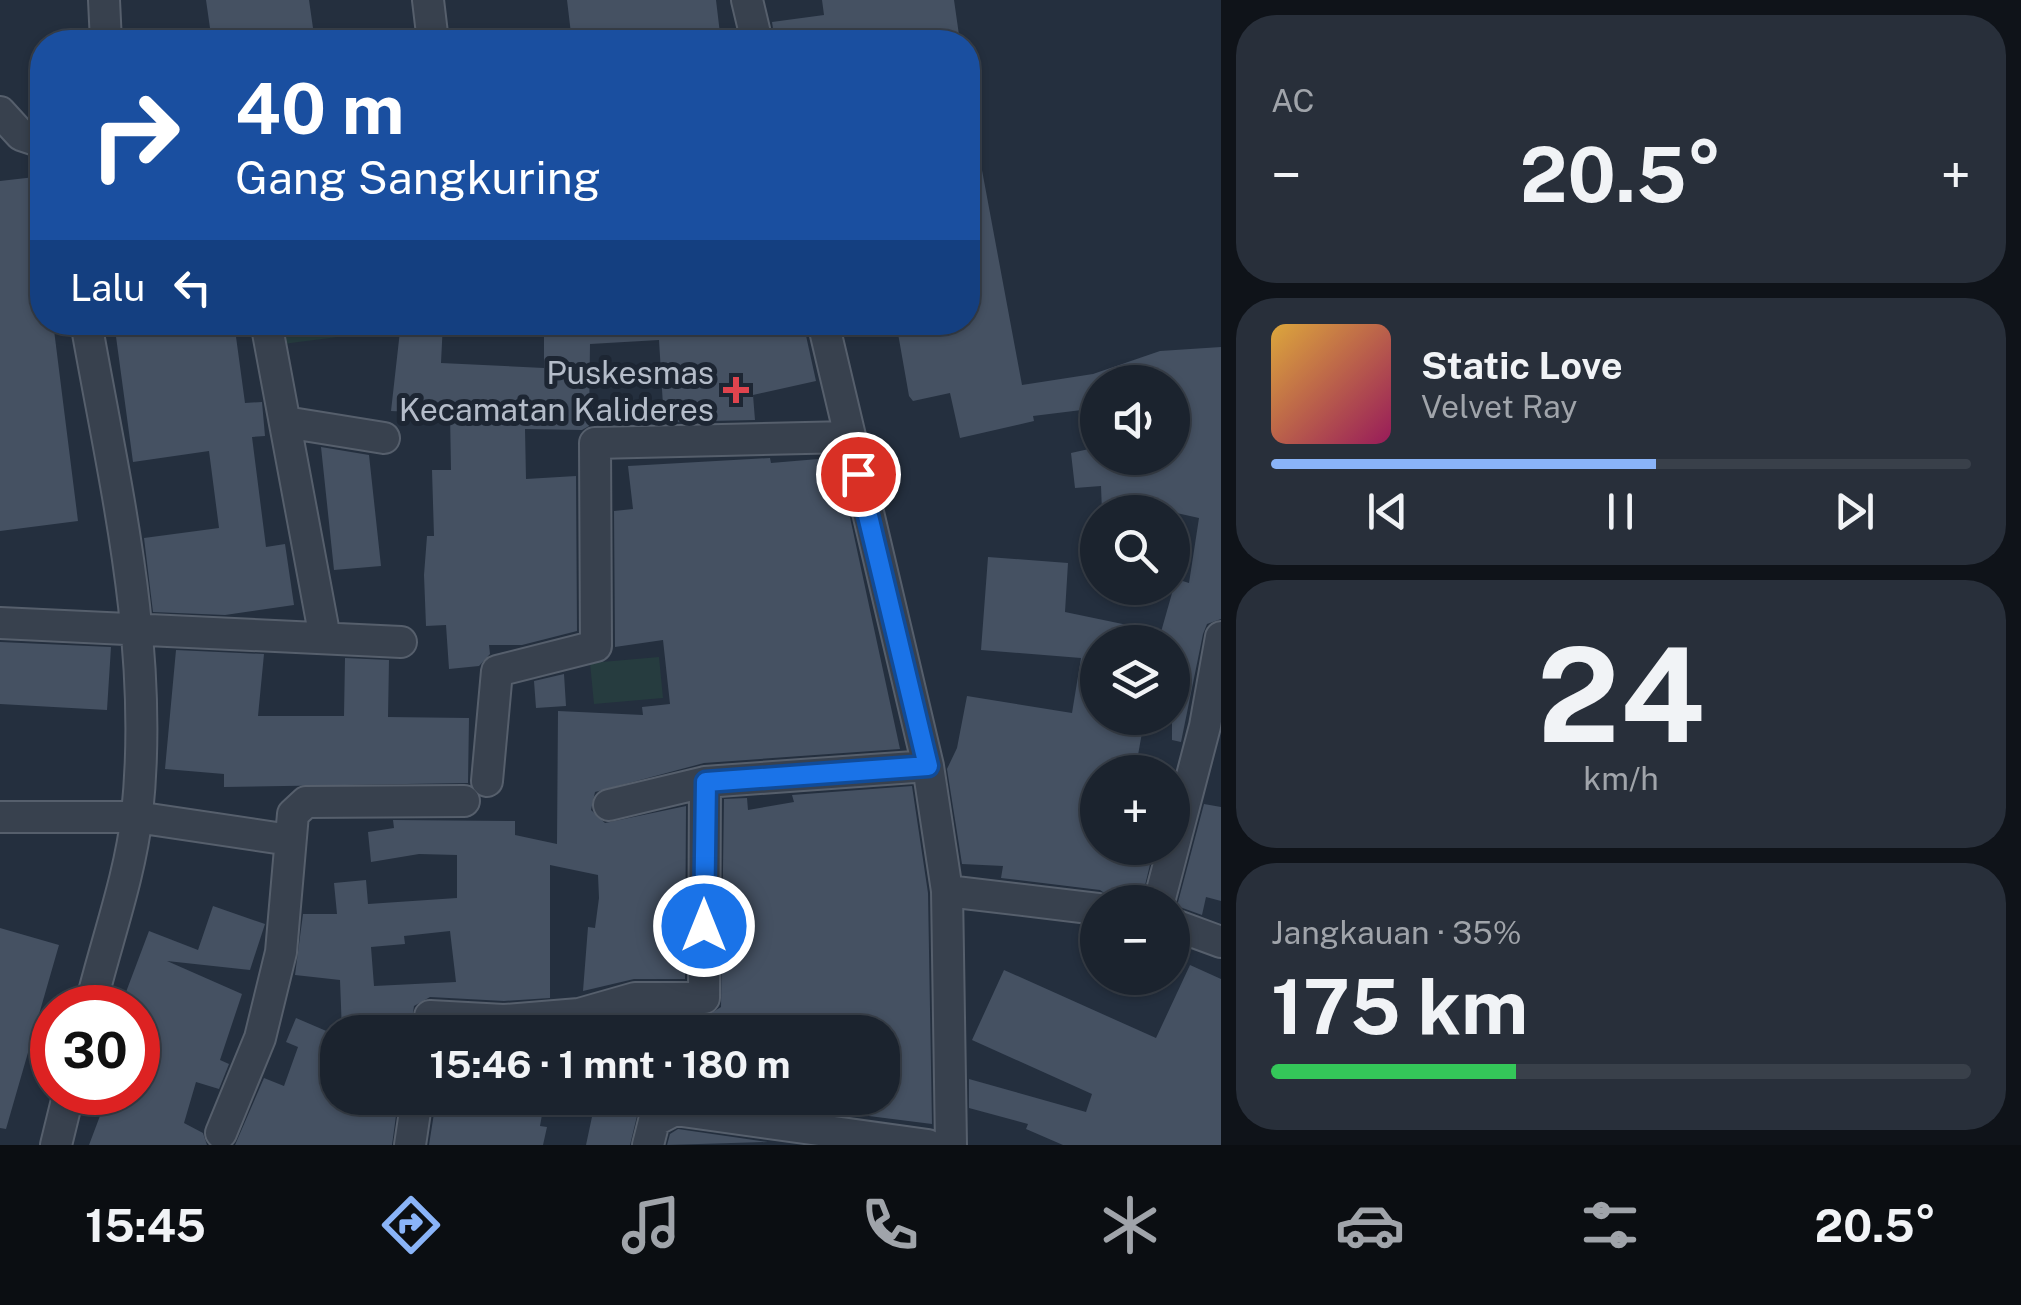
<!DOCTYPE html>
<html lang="id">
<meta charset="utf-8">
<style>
:root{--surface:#1b232e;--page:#282f3a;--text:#f1f3f6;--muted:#a0a4aa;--line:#39404a;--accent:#8ab4f8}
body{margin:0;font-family:"Public Sans",sans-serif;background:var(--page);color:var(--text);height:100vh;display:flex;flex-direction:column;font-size:38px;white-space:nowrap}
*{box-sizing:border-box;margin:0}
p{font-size:32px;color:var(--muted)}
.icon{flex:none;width:55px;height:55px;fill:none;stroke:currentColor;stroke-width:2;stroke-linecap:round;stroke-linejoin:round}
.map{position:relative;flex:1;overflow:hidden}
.details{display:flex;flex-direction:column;gap:15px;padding:15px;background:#0f1319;width:800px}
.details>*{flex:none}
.hud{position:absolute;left:30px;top:30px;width:950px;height:305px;border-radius:40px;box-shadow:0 2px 8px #0004,0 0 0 2px var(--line);background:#1a4fa0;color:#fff;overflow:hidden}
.controls{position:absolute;left:1080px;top:365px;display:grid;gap:20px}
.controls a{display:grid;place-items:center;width:110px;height:110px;border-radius:50%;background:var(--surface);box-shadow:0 2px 8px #0004,0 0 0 2px var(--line);font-size:50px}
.speed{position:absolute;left:30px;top:985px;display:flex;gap:20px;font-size:50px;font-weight:700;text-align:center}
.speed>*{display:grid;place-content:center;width:130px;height:130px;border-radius:50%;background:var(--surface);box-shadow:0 2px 8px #0004,0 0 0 2px var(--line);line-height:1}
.speed .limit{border:15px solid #d22;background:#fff;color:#111}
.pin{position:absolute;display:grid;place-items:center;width:85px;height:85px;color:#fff;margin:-42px;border:5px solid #fff;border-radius:50%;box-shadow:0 2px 10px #0007}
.me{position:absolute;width:110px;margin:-55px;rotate:0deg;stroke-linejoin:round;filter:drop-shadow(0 0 8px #0008)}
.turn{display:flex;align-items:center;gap:35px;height:210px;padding:0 40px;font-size:45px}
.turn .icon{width:130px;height:130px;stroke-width:2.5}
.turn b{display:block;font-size:70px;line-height:85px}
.then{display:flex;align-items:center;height:95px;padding:0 40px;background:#0003;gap:20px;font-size:38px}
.big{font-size:75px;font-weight:700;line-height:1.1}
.details .card{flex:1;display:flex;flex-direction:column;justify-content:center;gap:15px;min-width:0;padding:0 35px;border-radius:40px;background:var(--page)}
.details .dial{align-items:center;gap:0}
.dial b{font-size:130px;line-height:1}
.song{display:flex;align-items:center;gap:30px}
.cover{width:120px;height:120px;border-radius:15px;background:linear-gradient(135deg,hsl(40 70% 55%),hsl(330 70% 35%))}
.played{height:10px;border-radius:5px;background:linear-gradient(90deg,var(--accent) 55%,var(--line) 55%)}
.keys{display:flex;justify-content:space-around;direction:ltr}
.heat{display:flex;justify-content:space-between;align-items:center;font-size:55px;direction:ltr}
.charge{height:15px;border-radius:8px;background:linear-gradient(90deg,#34c759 35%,var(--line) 0)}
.trip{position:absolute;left:320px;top:1015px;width:580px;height:100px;border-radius:40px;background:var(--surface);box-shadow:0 2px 8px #0004,0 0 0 2px var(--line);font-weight:700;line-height:100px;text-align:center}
.dock{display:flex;height:160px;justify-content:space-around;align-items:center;background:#0b0e12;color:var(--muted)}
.dock .icon{width:70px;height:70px}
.dock .current{color:var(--accent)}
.dock b{font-size:45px;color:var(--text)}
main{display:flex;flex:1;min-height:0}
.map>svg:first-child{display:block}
.green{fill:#263c3f}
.building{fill:#455162;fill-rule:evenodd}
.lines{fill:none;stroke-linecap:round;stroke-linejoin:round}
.minor-casing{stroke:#565f6c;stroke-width:34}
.minor{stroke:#38414e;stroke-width:30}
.route-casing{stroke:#114b97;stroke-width:25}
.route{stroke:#1a73e8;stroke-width:18}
.health-dot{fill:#e0444e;stroke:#1d2633;stroke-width:4}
.labels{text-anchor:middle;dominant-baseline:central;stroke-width:10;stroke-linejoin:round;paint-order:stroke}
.poi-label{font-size:32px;fill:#b4bcc9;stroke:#1d2633;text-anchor:end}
</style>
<main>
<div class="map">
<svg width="1221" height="1145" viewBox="0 0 1221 1145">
<rect width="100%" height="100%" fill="#242f3e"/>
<path class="green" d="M 280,323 L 384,323 L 385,331 L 283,344 Z
M 659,657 L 663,698 L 594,704 L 590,663 Z"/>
<path class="building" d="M 206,0 L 309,0 L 315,42 L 212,42 Z
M 567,0 L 716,0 L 721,42 L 572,42 Z
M 822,0 L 954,0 L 960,42 L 775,42 L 772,22 L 824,15 Z
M 979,154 L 1022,385 L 1093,374 L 1160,351 L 1221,347 L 1221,619 L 1207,624 L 1203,634 L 1181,742 L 1172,740 L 1172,642 L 1098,642 L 1098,719 L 1143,727 L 1135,772 L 1098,772 L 1098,848 L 1154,848 L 1141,902 L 1113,899 L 1100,890 L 1001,878 L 1003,866 L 962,864 L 947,769 L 957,748 L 967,696 L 1072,713 L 1081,658 L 981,650 L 988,557 L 1068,563 L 1065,612 L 1161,632 L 1176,579 L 1189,583 L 1199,518 L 1172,512 L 1102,512 L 1101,486 L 1075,488 L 1071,453 L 1098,447 L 1098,458 L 1172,458 L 1172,382 L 1098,382 L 1098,408 L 1033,416 L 1034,421 L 960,438 L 950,393 L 913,401 L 909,396 L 896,322 L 968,322 L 968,155 Z
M 35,177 L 42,234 L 42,322 L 53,322 L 78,521 L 0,531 L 0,181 Z
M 114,322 L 234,322 L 245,403 L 262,402 L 265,436 L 252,437 L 266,547 L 285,544 L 294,605 L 225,615 L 153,612 L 144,538 L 219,528 L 209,451 L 133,462 Z
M 401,322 L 443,322 L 441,363 L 544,368 L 544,322 L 803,322 L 816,381 L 753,395 L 755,420 L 664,422 L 659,340 L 590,344 L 589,426 L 582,430 L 525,429 L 526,479 L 576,476 L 577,631 L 522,645 L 489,645 L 490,654 L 479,666 L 449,669 L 446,625 L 426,626 L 424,575 L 427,536 L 434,536 L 432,470 L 451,470 L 450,414 L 391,411 Z
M 321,447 L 369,455 L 381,566 L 334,570 Z
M 770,458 L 771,463 L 830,458 L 833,502 L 838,509 L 848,508 L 900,749 L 704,763 L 595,792 L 591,810 L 605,823 L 686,806 L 685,979 L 634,979 L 583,991 L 588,927 L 595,928 L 599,898 L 598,875 L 550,865 L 550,998 L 504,1001 L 430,997 L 414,1006 L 410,1032 L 342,1032 L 340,980 L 295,975 L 303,914 L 337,914 L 334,883 L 366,880 L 368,904 L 457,898 L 457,855 L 419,854 L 371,862 L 368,832 L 394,828 L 393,820 L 515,821 L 515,835 L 557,844 L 558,711 L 643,715 L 642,707 L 670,704 L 663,640 L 615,647 L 614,511 L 633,509 L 628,466 ZM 450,931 L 456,982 L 374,986 L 371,947 L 405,944 L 404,936 Z
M 0,642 L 111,647 L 107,710 L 0,704 Z
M 176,650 L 264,654 L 258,716 L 344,716 L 345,658 L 389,660 L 388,717 L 469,718 L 468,783 L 224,787 L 224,774 L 165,769 Z
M 564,674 L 566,706 L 536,708 L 534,681 Z
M 912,786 L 928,893 L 932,1124 L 743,1100 L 882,1098 L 882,1020 L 822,1023 L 820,1032 L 658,1032 L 660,1017 L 705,1017 L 721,1007 L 724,799 L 747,798 L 748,810 L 794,802 L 792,795 Z
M 1204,804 L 1221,807 L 1221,901 L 1206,897 L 1202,915 L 1177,906 Z
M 213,906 L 265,924 L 250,970 L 167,961 L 242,994 L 220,1060 L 229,1064 L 219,1089 L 196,1082 L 184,1123 L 203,1133 L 207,1145 L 89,1145 L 109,1092 L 138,1092 L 138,1008 L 120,1008 L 149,931 L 198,950 Z
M 0,928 L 59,945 L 6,1129 L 0,1128 Z
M 1190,965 L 1221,979 L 1221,1145 L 1063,1145 L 1026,1129 L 1028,1124 L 969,1108 L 969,1079 L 1086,1112 L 1092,1094 L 972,1040 L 1004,970 L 1156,1038 Z
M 296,1018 L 338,1036 L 338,1098 L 398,1101 L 392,1145 L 235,1145 L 264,1078 L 284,1086 L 298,1047 L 286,1042 Z
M 454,1098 L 545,1098 L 540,1126 L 547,1127 L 543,1145 L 429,1145 L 435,1107 L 449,1109 Z
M 596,1098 L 636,1098 L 634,1111 L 638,1112 L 630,1145 L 586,1145 Z
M 678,1129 L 768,1142 L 667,1145 L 670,1134 Z"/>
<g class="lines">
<g class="minor-casing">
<path id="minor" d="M 104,0 L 106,42
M 428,0 L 433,42
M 747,0 L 757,42
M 0,112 L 21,135 L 42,142
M 86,322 C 115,486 155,648 137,814 C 130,878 105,945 90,1008
M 266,322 L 325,638
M 823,322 L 928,766 L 947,891 L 951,1145
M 285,422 L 384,438
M 0,623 L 401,642
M 487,781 L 497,671 L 596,646 L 595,443 L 849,437
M 609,805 L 705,782
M 0,817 L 136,817 L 290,840
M 947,891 L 1098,909
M 1159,902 L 1205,726 L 1221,637
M 1172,924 L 1221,942
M 428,1032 L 430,1016 L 504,1020 L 579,1014 L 635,998 L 704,998 L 705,782 L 928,766
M 221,1133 L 260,1038 L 281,952 L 293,814 L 306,802 L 464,801
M 56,1145 L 69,1092
M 410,1145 L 417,1098
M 648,1145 L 654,1121 L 675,1110 L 928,1145"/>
</g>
<use href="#minor" class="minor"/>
</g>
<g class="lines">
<g class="route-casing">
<path id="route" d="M 704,926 L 706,782 L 928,766 L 858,474"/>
</g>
<use href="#route" class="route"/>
</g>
<path class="health-dot" d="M731 375h10v10h10v10h-10v10h-10v-10h-10v-10h10z"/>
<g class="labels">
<g class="poi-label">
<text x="714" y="372">Puskesmas<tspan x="714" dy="37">Kecamatan Kalideres</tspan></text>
</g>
</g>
</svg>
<div class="controls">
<a><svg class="icon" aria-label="sound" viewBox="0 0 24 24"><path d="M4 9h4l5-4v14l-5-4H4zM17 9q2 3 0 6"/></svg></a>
<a><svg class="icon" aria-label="search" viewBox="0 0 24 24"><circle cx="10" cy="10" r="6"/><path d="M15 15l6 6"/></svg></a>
<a><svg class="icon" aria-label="layers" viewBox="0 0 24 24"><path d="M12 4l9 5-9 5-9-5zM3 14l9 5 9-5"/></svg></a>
<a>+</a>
<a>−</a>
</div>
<div class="speed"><div class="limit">30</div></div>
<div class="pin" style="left:858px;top:474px;background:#d93025"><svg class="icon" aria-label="arrive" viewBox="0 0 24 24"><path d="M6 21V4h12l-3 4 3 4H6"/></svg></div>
<svg class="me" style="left:704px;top:926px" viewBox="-20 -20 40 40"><circle r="17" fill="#1a73e8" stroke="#fff" stroke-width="3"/><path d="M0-11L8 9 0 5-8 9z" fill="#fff"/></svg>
<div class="trip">15:46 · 1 mnt · 180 m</div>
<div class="hud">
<div class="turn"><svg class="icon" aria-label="right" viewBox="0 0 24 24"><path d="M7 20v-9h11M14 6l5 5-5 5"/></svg><div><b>40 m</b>Gang Sangkuring</div></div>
<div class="then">Lalu<svg class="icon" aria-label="left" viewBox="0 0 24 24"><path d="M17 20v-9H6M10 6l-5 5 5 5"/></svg></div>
</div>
</div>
<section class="details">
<div class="card"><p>AC</p>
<div class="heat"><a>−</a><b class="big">20.5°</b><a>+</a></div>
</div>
<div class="card">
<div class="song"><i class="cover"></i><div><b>Static Love</b><p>Velvet Ray</p></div></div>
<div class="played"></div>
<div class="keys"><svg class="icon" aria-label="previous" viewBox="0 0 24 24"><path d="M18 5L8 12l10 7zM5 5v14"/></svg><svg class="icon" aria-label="pause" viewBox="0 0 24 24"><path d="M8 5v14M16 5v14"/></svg><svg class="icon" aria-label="next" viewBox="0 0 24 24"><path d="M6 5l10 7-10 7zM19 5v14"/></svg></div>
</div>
<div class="card dial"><b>24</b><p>km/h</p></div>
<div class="card"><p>Jangkauan · 35%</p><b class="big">175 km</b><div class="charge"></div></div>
</section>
</main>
<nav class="dock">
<b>15:45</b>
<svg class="icon current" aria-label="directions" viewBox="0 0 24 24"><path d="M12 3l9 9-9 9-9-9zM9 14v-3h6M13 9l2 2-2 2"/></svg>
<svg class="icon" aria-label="music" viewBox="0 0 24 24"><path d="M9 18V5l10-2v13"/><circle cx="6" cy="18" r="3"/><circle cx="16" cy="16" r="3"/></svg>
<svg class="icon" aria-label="phone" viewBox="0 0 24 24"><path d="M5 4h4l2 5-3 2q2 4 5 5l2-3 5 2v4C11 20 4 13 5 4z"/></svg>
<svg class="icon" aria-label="climate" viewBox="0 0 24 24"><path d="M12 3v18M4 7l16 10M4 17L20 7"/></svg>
<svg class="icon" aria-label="car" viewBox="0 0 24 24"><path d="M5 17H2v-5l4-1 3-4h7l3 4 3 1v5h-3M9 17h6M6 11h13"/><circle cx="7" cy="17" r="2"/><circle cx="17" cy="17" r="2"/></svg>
<svg class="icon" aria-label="filters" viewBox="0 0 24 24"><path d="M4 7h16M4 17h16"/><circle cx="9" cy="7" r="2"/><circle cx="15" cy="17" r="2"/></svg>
<b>20.5°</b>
</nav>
